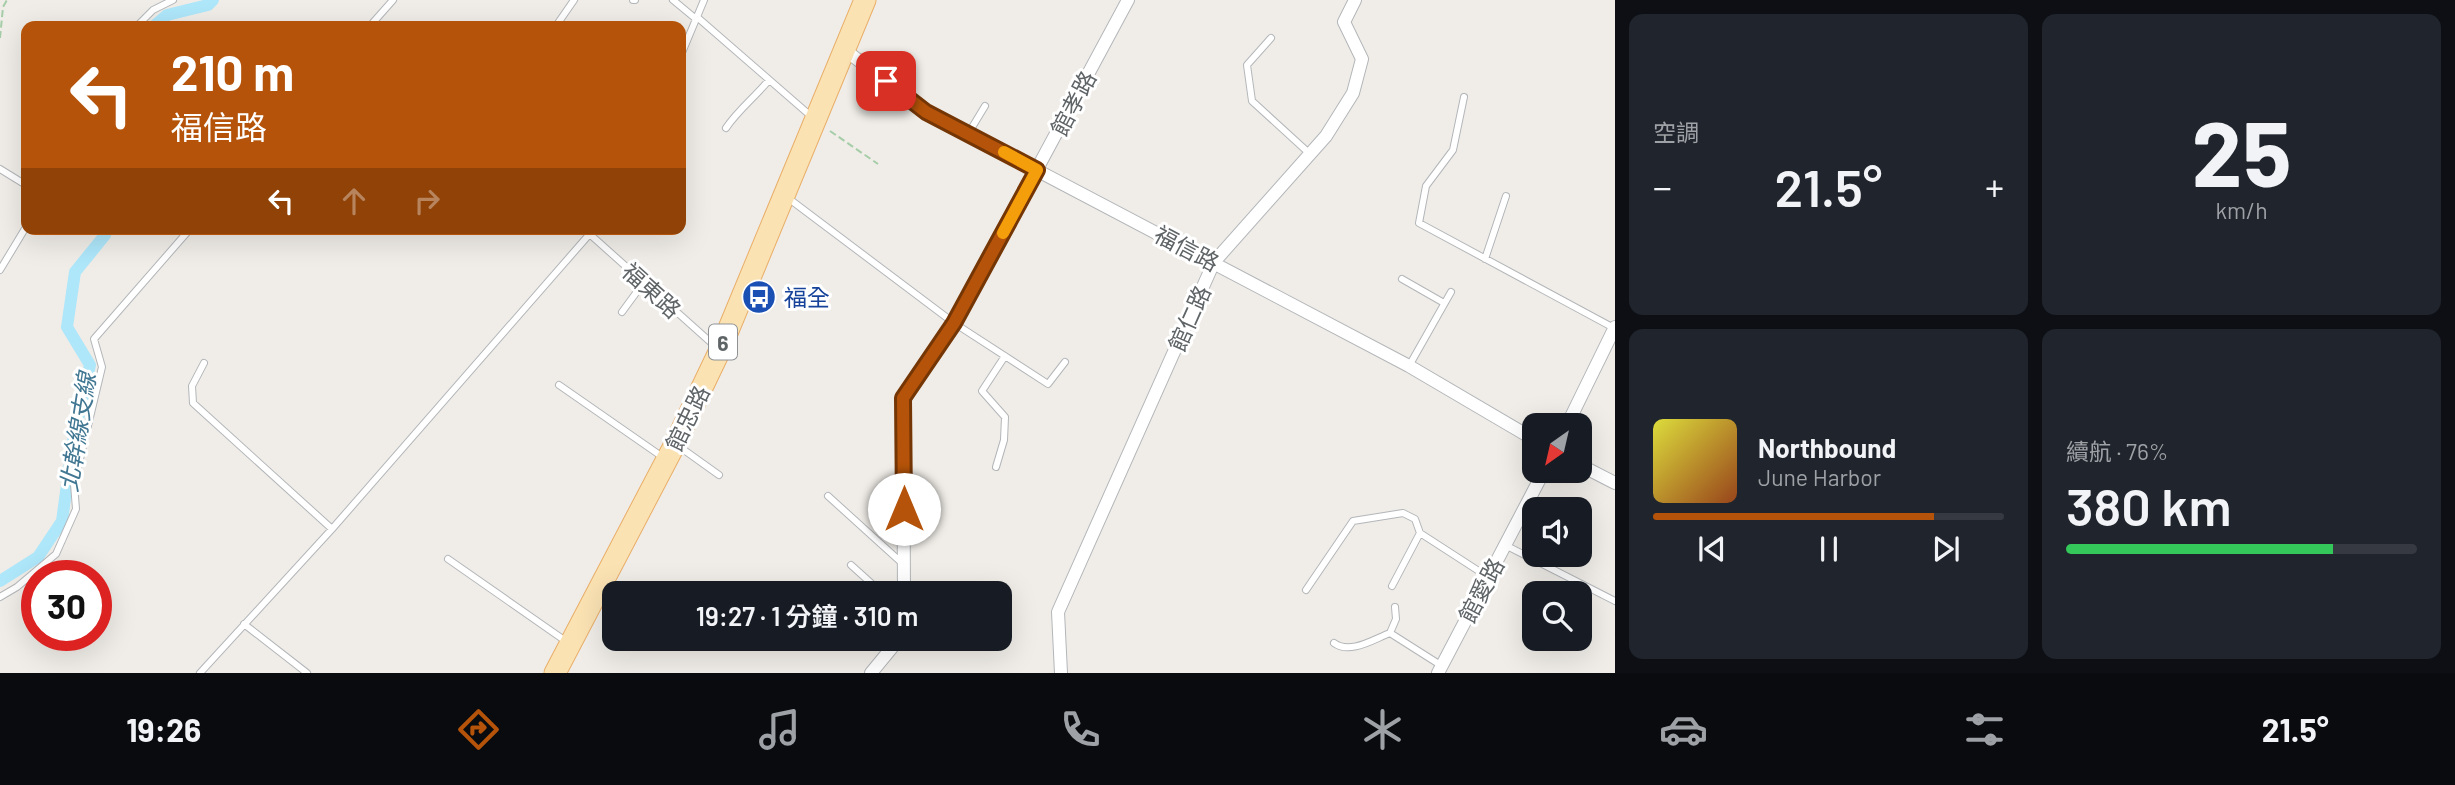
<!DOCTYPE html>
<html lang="zh-TW">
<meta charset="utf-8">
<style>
:root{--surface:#171b24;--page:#20242c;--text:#f1f3f6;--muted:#9ea1a6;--line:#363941;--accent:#b45309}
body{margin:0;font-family:Barlow,"Noto Sans TC",sans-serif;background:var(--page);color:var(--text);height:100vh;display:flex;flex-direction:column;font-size:26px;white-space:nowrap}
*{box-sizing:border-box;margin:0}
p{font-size:23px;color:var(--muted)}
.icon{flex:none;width:38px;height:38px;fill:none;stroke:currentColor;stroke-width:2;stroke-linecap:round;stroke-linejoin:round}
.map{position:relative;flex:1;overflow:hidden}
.drawer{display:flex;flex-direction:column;gap:14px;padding:14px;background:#0d0f14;width:840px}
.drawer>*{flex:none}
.banner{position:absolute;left:21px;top:21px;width:665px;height:214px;border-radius:14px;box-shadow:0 7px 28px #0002;background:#b45309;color:#fff;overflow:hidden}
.needle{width:46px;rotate:214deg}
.controls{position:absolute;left:1522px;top:413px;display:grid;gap:14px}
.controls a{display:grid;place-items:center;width:70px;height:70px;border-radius:14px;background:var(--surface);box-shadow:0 7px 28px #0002;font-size:35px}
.speed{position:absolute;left:21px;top:560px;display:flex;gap:14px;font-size:35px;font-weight:700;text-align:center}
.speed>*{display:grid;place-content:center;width:91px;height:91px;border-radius:50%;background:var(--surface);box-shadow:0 7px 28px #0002;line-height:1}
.speed .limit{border:10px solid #d22;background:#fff;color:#111}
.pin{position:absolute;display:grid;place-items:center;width:60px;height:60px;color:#fff;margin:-30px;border-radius:14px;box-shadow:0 4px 10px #0006}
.me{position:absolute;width:77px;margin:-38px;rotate:0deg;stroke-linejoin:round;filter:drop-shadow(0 0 5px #0008)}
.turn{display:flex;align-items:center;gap:24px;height:147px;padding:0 35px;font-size:32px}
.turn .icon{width:91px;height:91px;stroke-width:2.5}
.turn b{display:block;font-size:49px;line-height:60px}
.lanes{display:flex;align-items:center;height:66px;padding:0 35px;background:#0003;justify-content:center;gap:35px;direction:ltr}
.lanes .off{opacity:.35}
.big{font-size:52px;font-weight:600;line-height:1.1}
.drawer .card{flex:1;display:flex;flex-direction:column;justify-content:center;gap:10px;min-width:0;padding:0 24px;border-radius:14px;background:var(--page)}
.drawer .dial{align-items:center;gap:0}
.dial b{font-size:91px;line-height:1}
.song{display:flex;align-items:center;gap:21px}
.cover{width:84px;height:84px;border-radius:10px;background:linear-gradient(135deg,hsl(60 70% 55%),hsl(20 70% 35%))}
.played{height:7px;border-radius:4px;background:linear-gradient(90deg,var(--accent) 80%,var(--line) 80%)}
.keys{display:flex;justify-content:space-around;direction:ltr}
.heat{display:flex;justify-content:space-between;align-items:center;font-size:38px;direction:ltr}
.charge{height:10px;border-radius:5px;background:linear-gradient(90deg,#34c759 76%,var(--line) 0)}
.drawer .tiles{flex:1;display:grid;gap:14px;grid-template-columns:repeat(2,1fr)}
.trip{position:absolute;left:602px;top:581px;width:410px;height:70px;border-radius:14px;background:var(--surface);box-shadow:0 7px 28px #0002;font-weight:600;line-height:70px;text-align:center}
.tabs{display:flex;height:112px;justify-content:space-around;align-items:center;background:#090b0e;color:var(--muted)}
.tabs .icon{width:49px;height:49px}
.tabs .current{color:var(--accent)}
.tabs b{font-size:32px;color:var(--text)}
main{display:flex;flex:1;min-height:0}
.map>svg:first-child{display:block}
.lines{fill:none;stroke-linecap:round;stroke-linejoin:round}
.canal{stroke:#aee6fa;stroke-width:12}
.service-casing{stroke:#b3b6b9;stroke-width:8}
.minor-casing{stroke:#b3b6b9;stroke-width:14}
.primary-casing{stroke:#e9ae68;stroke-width:23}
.path{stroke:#a4cda8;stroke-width:2;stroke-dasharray:7 3.5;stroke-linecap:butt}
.service{stroke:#fff;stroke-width:6}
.minor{stroke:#fff;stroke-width:12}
.primary{stroke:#fae2b3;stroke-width:21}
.route-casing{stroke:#753606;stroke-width:18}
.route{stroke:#b45309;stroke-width:12}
.slow{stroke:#f59e0b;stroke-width:12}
.labels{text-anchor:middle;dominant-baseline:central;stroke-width:6;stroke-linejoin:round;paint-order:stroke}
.shield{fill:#fff;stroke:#8f9295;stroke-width:2}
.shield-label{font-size:21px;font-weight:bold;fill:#5f6467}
.street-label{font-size:23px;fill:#5f6467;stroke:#fff}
.transit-label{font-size:23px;fill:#164399;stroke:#fff;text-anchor:start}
.water-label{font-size:24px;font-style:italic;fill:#417792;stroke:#fff}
</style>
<main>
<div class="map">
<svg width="1615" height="673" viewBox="0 0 1615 673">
<rect width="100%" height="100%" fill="#f0ede8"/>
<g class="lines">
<path class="canal" d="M 154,26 L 167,15 L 208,5 L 213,0
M 0,581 L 38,557 L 62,521 L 73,441 L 90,365 L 67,327 L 75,272 L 105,235 L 105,229"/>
<g class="service-casing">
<path id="service" d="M 633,0 L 635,0
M 673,0 L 696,19
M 697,17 L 812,117
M 137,26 L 153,10 L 173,0
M 370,26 L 393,0
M 556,26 L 574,0
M 1271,38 L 1247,65 L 1252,101 L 1310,154
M 681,55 L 704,0
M 1464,97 L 1453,150 L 1426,186 L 1419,223 L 1614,328
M 726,128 C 738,110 755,97 769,80
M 968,134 L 985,106
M 0,169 L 26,185
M 788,198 L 954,323 L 1048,384 L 1065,362
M 584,229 L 716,347
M 1485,259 L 1506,196
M 0,270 L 26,227
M 1402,279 L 1444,303
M 622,312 L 644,282
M 204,363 L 192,386 L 193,403 L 332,529
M 1409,366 L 1451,292
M 559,385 L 664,458
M 677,445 L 719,475
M 996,467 L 1004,440 L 1005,417 L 982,391 L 1005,356
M 828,496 L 902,563
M 1505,545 L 1615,601
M 448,559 L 567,642
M 851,565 L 882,593
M 1392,586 L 1420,533
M 1306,590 L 1353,521 L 1403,513 L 1415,519 L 1420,533 L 1488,577
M 0,597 L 17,587 L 56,554 L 76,509 L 74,484 L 102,367 L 94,339 L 190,229
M 244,624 L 307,673
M 1390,633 L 1396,619 L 1395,607
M 1334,643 C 1350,655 1374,639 1390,633 L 1442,666
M 200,673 L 332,529 L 594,229"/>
</g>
<g class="minor-casing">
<path id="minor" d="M 845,50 L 926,112 L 1409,366 L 1535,440
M 1567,425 L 1615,327
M 1580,465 L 1615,483
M 904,593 L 903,398 L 954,323 L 1128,0
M 871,673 L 899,639
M 1061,673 L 1058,612 L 1214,262 L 1326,136 L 1353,93 L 1362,59 L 1344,22 L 1355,0
M 1438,673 L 1544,471"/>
</g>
<g class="primary-casing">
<path id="primary" d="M 555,673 L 675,444 L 720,350 L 865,0"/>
</g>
<path class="path" d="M 0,38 L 3,7 L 7,0
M 830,131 L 878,164"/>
<use href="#service" class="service"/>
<use href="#minor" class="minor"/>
<use href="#primary" class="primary"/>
</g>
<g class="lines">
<g class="route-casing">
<path id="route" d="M 886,81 L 926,112 L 1037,170 L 954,323 L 903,398 L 904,509"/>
</g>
<use href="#route" class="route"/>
<path class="slow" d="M 1003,233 L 1037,170 L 1004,152"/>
</g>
<defs>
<g id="bus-disc" transform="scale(1.75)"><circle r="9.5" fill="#1a4fb4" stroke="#fff"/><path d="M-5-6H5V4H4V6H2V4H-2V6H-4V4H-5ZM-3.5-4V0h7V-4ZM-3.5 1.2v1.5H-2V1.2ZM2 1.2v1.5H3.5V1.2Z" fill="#fff"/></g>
</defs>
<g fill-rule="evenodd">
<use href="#bus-disc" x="759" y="297"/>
</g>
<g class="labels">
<rect class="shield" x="709" y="324.5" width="28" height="35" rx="5"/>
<g class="shield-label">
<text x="723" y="342">6</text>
</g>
<g class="street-label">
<text transform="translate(1073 103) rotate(-62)">館孝路</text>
<text transform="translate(1187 248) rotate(28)">福信路</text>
<text transform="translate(652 290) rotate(42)">福東路</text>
<text transform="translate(1189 318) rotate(-66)">館仁路</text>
<text transform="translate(687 418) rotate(-64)">館忠路</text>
<text transform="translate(1481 590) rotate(-62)">館愛路</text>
</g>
<g class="transit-label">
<text x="784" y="297">福全</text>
</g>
<g class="water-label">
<text transform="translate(77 432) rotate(-81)">北幹線支線</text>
</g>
</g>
</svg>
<div class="controls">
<a><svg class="needle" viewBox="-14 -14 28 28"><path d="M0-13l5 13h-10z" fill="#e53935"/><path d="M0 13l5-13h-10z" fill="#9ea1a6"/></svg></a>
<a><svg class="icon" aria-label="sound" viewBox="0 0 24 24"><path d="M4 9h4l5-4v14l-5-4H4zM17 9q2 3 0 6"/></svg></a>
<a><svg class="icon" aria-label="search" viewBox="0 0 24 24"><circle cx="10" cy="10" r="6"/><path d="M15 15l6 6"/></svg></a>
</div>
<div class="speed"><div class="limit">30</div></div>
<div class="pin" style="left:886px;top:81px;background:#d93025"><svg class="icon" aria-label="arrive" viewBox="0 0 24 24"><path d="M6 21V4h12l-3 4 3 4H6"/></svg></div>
<svg class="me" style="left:904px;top:509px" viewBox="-20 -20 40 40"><circle r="19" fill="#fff"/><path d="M0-13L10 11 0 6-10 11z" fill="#b45309"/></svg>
<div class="trip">19:27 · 1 分鐘 · 310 m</div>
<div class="banner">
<div class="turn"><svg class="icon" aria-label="left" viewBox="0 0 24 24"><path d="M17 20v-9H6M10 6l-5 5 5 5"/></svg><div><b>210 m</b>福信路</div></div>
<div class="lanes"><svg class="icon" aria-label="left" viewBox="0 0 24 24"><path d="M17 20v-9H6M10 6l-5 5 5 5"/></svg><svg class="icon off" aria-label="ahead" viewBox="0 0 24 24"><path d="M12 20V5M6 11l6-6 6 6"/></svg><svg class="icon off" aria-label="right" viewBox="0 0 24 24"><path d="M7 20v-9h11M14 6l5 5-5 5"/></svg></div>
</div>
</div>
<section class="drawer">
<div class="tiles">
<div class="card"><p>空調</p>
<div class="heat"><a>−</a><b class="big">21.5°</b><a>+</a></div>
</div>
<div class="card dial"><b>25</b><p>km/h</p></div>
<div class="card">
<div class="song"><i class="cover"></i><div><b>Northbound</b><p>June Harbor</p></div></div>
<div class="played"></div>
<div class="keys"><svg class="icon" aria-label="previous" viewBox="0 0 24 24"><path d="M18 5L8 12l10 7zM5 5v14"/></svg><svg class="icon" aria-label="pause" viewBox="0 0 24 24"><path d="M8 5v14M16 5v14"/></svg><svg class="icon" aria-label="next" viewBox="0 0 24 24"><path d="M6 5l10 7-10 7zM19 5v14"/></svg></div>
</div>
<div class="card"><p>續航 · 76%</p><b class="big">380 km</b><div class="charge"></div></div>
</div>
</section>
</main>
<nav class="tabs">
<b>19:26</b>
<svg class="icon current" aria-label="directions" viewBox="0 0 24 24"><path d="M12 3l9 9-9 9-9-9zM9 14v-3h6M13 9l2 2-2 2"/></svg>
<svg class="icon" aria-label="music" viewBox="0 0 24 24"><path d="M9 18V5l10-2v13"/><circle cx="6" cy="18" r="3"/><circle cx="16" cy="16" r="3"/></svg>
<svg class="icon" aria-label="phone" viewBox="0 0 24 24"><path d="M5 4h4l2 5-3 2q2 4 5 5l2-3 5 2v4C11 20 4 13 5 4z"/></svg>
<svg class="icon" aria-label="climate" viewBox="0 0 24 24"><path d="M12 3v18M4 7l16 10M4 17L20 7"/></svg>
<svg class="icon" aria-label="car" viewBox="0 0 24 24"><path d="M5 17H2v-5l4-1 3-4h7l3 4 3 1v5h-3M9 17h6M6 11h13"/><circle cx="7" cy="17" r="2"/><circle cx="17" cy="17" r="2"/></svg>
<svg class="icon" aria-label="filters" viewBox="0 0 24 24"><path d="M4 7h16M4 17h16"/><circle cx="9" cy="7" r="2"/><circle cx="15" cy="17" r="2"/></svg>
<b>21.5°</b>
</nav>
